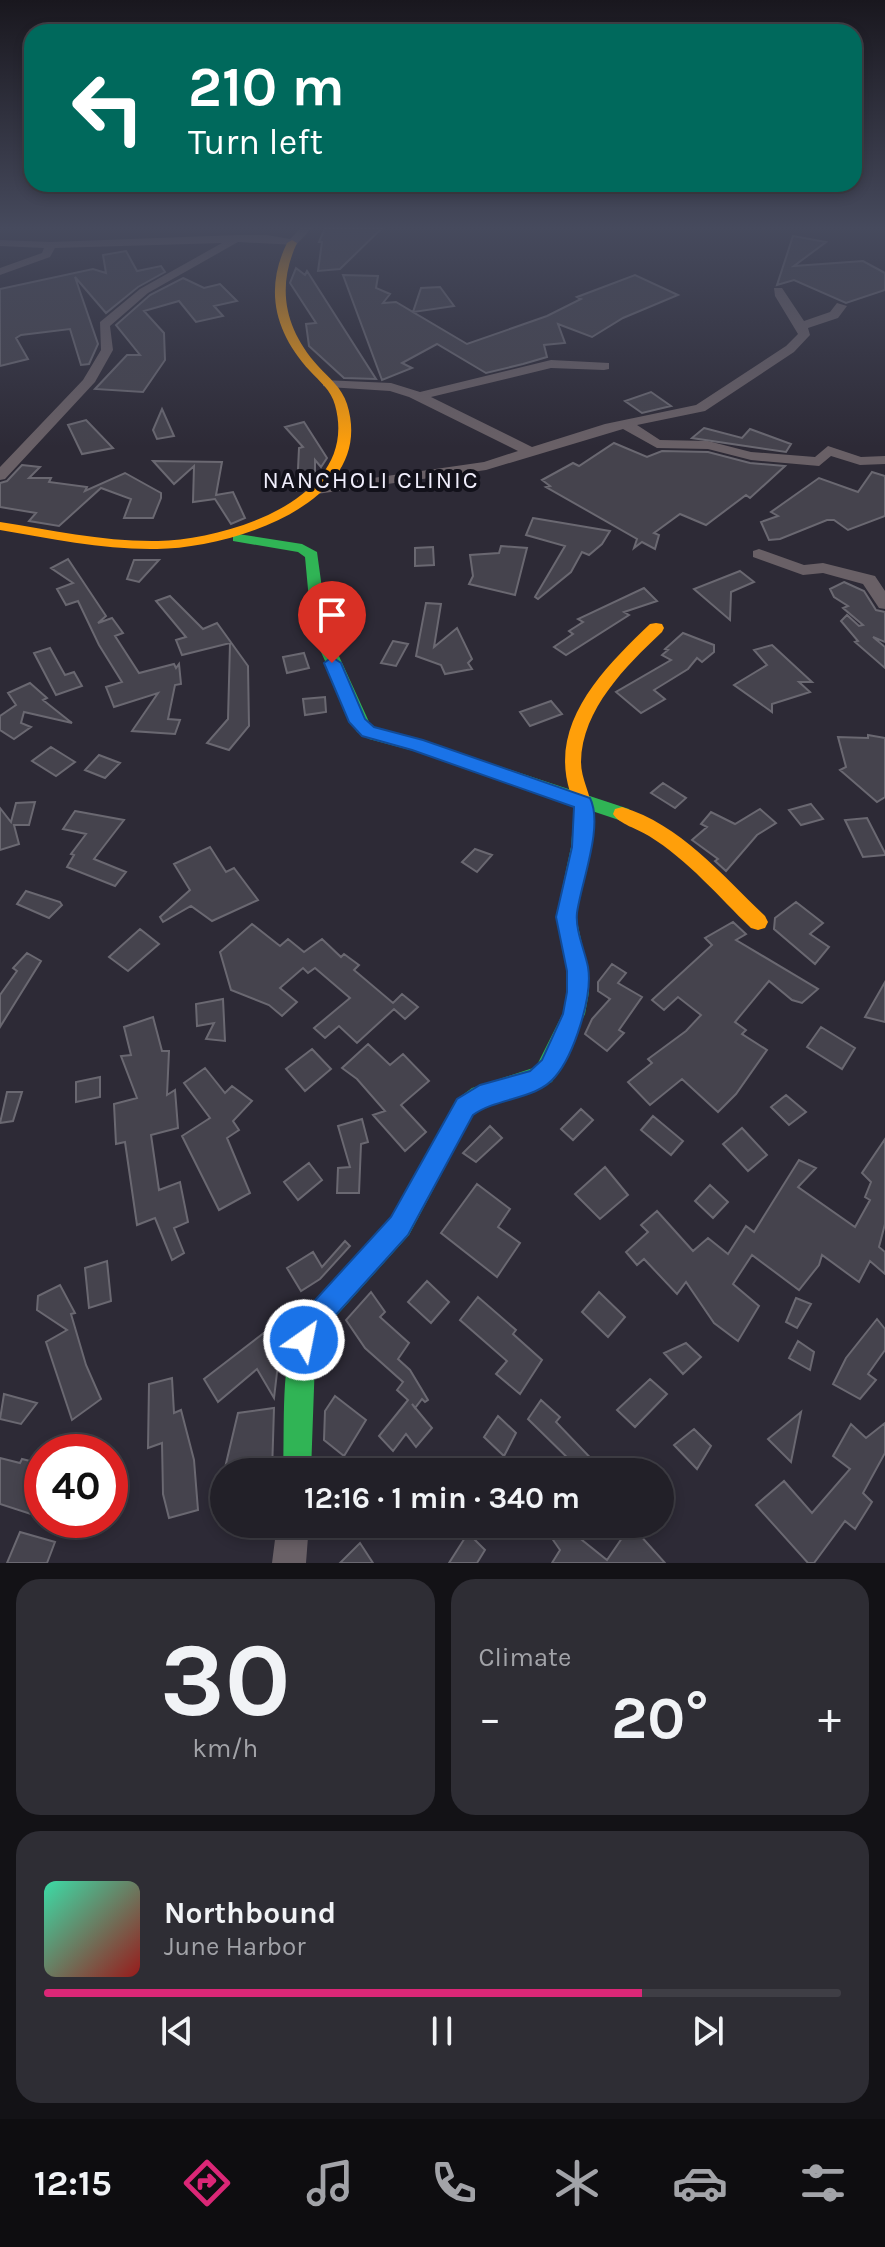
<!DOCTYPE html>
<meta charset="utf-8">
<style>
:root{--surface:#222028;--page:#2e2d34;--text:#f1f3f6;--muted:#a2a3a8;--line:#3f3e45;--accent:#db2777}
body{margin:0;font-family:Karla,sans-serif;background:var(--page);color:var(--text);height:100vh;display:flex;flex-direction:column;font-size:30px;white-space:nowrap}
*{box-sizing:border-box;margin:0}
p{font-size:26px;color:var(--muted)}
.icon{flex:none;width:44px;height:44px;fill:none;stroke:currentColor;stroke-width:2;stroke-linecap:round;stroke-linejoin:round}
.map{position:relative;height:1563px;overflow:hidden}
.details{display:flex;flex-direction:column;gap:16px;padding:16px;background:#131216;flex:1}
.details>*{flex:none}
.guide{position:absolute;left:24px;top:24px;width:838px;height:168px;border-radius:24px;box-shadow:0 4px 12px #0003,0 0 0 2px var(--line);background:#00695c;color:#fff;overflow:hidden}
.speed{position:absolute;left:24px;top:1434px;display:flex;gap:16px;font-size:40px;font-weight:700;text-align:center}
.speed>*{display:grid;place-content:center;width:104px;height:104px;border-radius:50%;background:var(--surface);box-shadow:0 4px 12px #0003,0 0 0 2px var(--line);line-height:1}
.speed .limit{border:12px solid #d22;background:#fff;color:#111}
.pin{position:absolute;display:grid;place-items:center;width:68px;height:68px;color:#fff;margin:-82px -34px;border-radius:50% 50% 50% 0;rotate:-45deg;box-shadow:0 0 8px #0007}
.pin .icon{rotate:45deg}
.me{position:absolute;width:88px;margin:-44px;rotate:33deg;stroke-linejoin:round;filter:drop-shadow(0 0 6px #0008)}
.turn{display:flex;align-items:center;gap:28px;height:168px;padding:0 32px;font-size:36px}
.turn .icon{width:104px;height:104px;stroke-width:2.5}
.turn b{display:block;font-size:56px;line-height:68px}
.big{font-size:60px;font-weight:700;line-height:1.1}
.details .tile{flex:1;display:flex;flex-direction:column;justify-content:center;gap:12px;min-width:0;padding:0 28px;border-radius:24px;background:var(--page)}
.details .dial{align-items:center;gap:0}
.dial b{font-size:104px;line-height:1}
.song{display:flex;align-items:center;gap:24px}
.cover{width:96px;height:96px;border-radius:12px;background:linear-gradient(135deg,hsl(160 70% 55%),hsl(0 70% 35%))}
.played{height:8px;border-radius:4px;background:linear-gradient(90deg,var(--accent) 75%,var(--line) 75%)}
.keys{display:flex;justify-content:space-around;direction:ltr}
.heat{display:flex;justify-content:space-between;align-items:center;font-size:44px;direction:ltr}
.details .tiles{flex:1;display:grid;gap:16px;grid-template-columns:1fr 1fr}
.tile:last-child{grid-column:span 2}
.trip{position:absolute;left:210px;top:1458px;width:464px;height:80px;border-radius:40px;background:var(--surface);box-shadow:0 4px 12px #0003,0 0 0 2px var(--line);font-weight:700;line-height:80px;text-align:center}
.menu{display:flex;height:128px;justify-content:space-around;align-items:center;background:#0e0d10;color:var(--muted)}
.menu .icon{width:56px;height:56px}
.menu .on{color:var(--accent)}
.menu b{font-size:36px;color:var(--text)}
.map>svg:first-child{display:block}
.building{fill:#45434d;stroke:#6a6871;stroke-width:2}
.lines{fill:none;stroke-linecap:round;stroke-linejoin:round}
.street{fill:#696066;fill-rule:evenodd}
.fast{fill:#30b455;fill-rule:evenodd}
.slow{fill:#ff9f0a;fill-rule:evenodd}
.route{fill:#1a73e8;stroke:#114b97;stroke-width:2}
.labels{text-anchor:middle;dominant-baseline:central;stroke-width:8;stroke-linejoin:round;paint-order:stroke}
.far-quarter-label{font-size:24px;letter-spacing:2px;fill:#f0eefc;stroke:#12111a}
</style>
<div class="map">
<svg width="885" height="1563" viewBox="0 0 885 1563">
<rect width="100%" height="100%" fill="#2d2a36"/>
<path class="building" d="M 325,228 L 382,228 L 340,269 L 318,271 L 322,242 L 319,242 Z
M 793,236 L 826,242 L 794,266 L 863,261 L 885,273 L 885,290 L 846,303 L 794,280 L 777,285 Z
M 126,251 L 137,271 L 161,266 L 165,272 L 138,287 L 106,313 L 75,277 L 98,344 L 89,364 L 81,365 L 70,329 L 21,335 L 16,338 L 28,359 L 0,366 L 0,289 L 93,269 L 106,273 L 103,255 Z
M 296,268 L 305,275 L 307,271 L 376,379 L 344,378 L 309,346 L 306,324 L 316,323 L 290,283 Z
M 343,275 L 378,276 L 376,288 L 390,294 L 383,303 L 396,302 L 413,312 L 421,288 L 440,287 L 454,306 L 413,312 L 467,344 L 547,316 L 581,299 L 577,297 L 635,275 L 678,295 L 623,318 L 592,337 L 558,324 L 565,343 L 544,345 L 547,357 L 523,364 L 486,373 L 437,344 L 402,363 L 412,368 L 382,380 Z
M 183,278 L 204,288 L 220,284 L 237,301 L 214,306 L 223,316 L 196,322 L 179,301 L 144,311 L 164,333 L 165,360 L 143,392 L 95,389 L 127,355 L 140,355 L 116,325 L 150,295 Z
M 651,392 L 671,406 L 642,413 L 625,401 Z
M 162,409 L 174,436 L 157,439 L 153,430 Z
M 86,420 L 113,448 L 82,454 L 68,425 Z
M 304,422 L 327,458 L 321,467 L 315,460 L 315,476 L 297,490 L 299,448 L 303,447 L 285,427 Z
M 704,428 L 742,438 L 750,429 L 791,444 L 786,452 L 692,438 Z
M 614,443 L 647,457 L 662,451 L 708,452 L 750,463 L 785,466 L 750,498 L 746,495 L 706,525 L 680,514 L 654,533 L 659,535 L 655,549 L 642,542 L 634,548 L 637,539 L 546,487 L 550,486 L 542,480 L 573,463 L 579,466 Z
M 153,461 L 222,462 L 216,495 L 233,492 L 245,518 L 231,524 L 215,499 L 193,502 L 194,466 L 174,484 Z
M 22,465 L 40,467 L 29,478 L 51,478 L 49,482 L 87,487 L 85,491 L 125,473 L 161,493 L 161,498 L 153,518 L 124,518 L 131,499 L 101,488 L 59,526 L 29,521 L 36,513 L 0,507 L 0,483 L 7,481 Z
M 872,472 L 885,476 L 885,516 L 848,530 L 834,520 L 827,520 L 780,539 L 769,540 L 761,522 L 778,516 L 771,512 L 819,478 L 858,492 Z
M 533,518 L 610,531 L 602,544 L 589,555 L 582,552 L 571,572 L 538,599 L 535,597 L 565,546 L 526,535 Z
M 501,546 L 527,548 L 515,595 L 469,584 L 473,576 L 470,555 L 499,553 Z
M 433,547 L 434,565 L 415,566 L 415,548 Z
M 68,559 L 106,616 L 98,623 L 112,618 L 123,633 L 115,636 L 139,673 L 174,664 L 176,668 L 179,664 L 181,684 L 175,685 L 168,719 L 180,720 L 175,734 L 132,731 L 158,693 L 114,707 L 106,687 L 122,682 L 99,645 L 78,601 L 66,605 L 57,589 L 73,583 L 51,568 Z
M 134,560 L 159,560 L 139,582 L 127,579 Z
M 740,571 L 754,582 L 731,592 L 730,620 L 694,589 Z
M 844,582 L 864,591 L 876,610 L 885,612 L 885,642 L 873,637 L 885,647 L 885,668 L 855,642 L 858,641 L 841,621 L 847,615 L 859,626 L 863,625 L 843,608 L 848,606 L 834,597 L 830,589 Z
M 644,588 L 657,601 L 624,612 L 629,615 L 566,655 L 554,647 L 573,634 L 569,631 L 583,622 L 578,619 Z
M 170,596 L 203,629 L 217,623 L 248,666 L 249,726 L 229,750 L 207,743 L 228,719 L 230,643 L 182,655 L 176,640 L 186,637 L 156,601 Z
M 426,603 L 441,604 L 434,647 L 457,628 L 472,659 L 468,663 L 472,669 L 445,674 L 441,665 L 416,656 Z
M 683,633 L 714,645 L 714,652 L 702,662 L 697,658 L 688,669 L 654,690 L 665,699 L 641,713 L 616,692 L 671,660 L 662,655 L 668,650 L 665,649 Z
M 393,641 L 408,644 L 396,666 L 381,663 Z
M 772,645 L 812,682 L 799,682 L 810,692 L 772,704 L 772,712 L 734,685 L 767,665 L 754,650 Z
M 50,648 L 65,675 L 74,672 L 82,686 L 56,695 L 34,653 Z
M 304,653 L 309,668 L 287,673 L 283,657 Z
M 30,683 L 47,698 L 43,700 L 72,723 L 24,712 L 21,723 L 31,727 L 14,739 L 0,730 L 0,716 L 16,705 L 8,693 Z
M 325,697 L 326,712 L 305,715 L 303,699 Z
M 551,701 L 562,714 L 530,726 L 520,712 Z
M 868,735 L 885,738 L 885,797 L 877,802 L 840,770 L 846,767 L 838,737 L 868,738 Z
M 51,747 L 75,762 L 56,776 L 32,761 Z
M 99,755 L 120,763 L 105,778 L 85,770 Z
M 663,783 L 686,798 L 675,808 L 651,793 Z
M 35,802 L 29,825 L 14,825 L 19,844 L 0,850 L 0,808 L 11,822 L 16,803 Z
M 811,804 L 823,819 L 801,825 L 789,810 Z
M 760,809 L 776,823 L 757,835 L 726,871 L 715,861 L 718,859 L 692,840 L 707,827 L 701,824 L 711,812 L 735,824 Z
M 75,811 L 124,820 L 94,859 L 126,872 L 115,886 L 67,867 L 74,855 L 71,854 L 86,834 L 63,829 Z
M 867,818 L 885,853 L 885,855 L 863,857 L 845,820 Z
M 210,847 L 226,872 L 234,868 L 258,900 L 212,921 L 191,906 L 163,922 L 160,917 L 190,890 L 174,864 Z
M 475,849 L 492,855 L 477,872 L 462,862 Z
M 26,891 L 60,902 L 62,905 L 49,918 L 17,904 Z
M 796,902 L 823,923 L 810,934 L 829,947 L 815,964 L 774,929 L 775,918 Z
M 733,922 L 746,934 L 736,940 L 818,989 L 802,1003 L 792,1000 L 769,981 L 735,1022 L 746,1030 L 742,1034 L 767,1050 L 736,1094 L 718,1112 L 682,1079 L 650,1105 L 628,1082 L 652,1063 L 648,1059 L 686,1031 L 701,1015 L 678,997 L 664,1010 L 652,1000 L 712,945 L 705,938 Z
M 252,924 L 280,946 L 288,939 L 304,952 L 322,939 L 341,957 L 344,954 L 359,965 L 354,970 L 393,1003 L 402,994 L 418,1007 L 405,1019 L 394,1009 L 357,1043 L 339,1026 L 325,1038 L 314,1028 L 350,998 L 315,968 L 308,973 L 303,968 L 280,988 L 297,1002 L 282,1016 L 269,1005 L 231,990 L 220,952 Z
M 140,929 L 159,944 L 128,971 L 109,957 Z
M 27,953 L 41,961 L 0,1027 L 0,995 L 17,971 L 13,968 Z
M 612,964 L 626,973 L 618,983 L 642,997 L 619,1030 L 624,1033 L 607,1051 L 585,1034 L 592,1019 L 610,999 L 598,991 L 598,982 Z
M 885,982 L 885,1022 L 865,1017 Z
M 223,999 L 225,1041 L 206,1039 L 214,1023 L 197,1026 L 196,1004 Z
M 153,1017 L 162,1051 L 169,1051 L 167,1095 L 175,1090 L 178,1128 L 151,1135 L 159,1190 L 180,1182 L 188,1222 L 174,1228 L 184,1253 L 172,1260 L 155,1218 L 137,1225 L 125,1142 L 116,1144 L 114,1104 L 137,1098 L 121,1056 L 131,1055 L 124,1027 Z
M 821,1027 L 855,1048 L 842,1069 L 807,1047 Z
M 368,1044 L 390,1065 L 403,1054 L 429,1081 L 401,1105 L 426,1132 L 405,1151 L 373,1115 L 385,1111 L 357,1079 L 342,1068 Z
M 312,1049 L 331,1069 L 305,1091 L 286,1069 Z
M 205,1068 L 225,1093 L 232,1086 L 252,1101 L 233,1121 L 239,1130 L 227,1138 L 250,1193 L 219,1210 L 182,1136 L 210,1118 L 184,1083 Z
M 100,1077 L 100,1097 L 76,1102 L 76,1082 Z
M 7,1092 L 22,1092 L 13,1121 L 0,1123 Z
M 786,1095 L 806,1112 L 789,1125 L 771,1107 Z
M 581,1109 L 593,1120 L 573,1140 L 561,1129 Z
M 653,1116 L 683,1141 L 671,1155 L 641,1130 Z
M 362,1119 L 368,1142 L 361,1144 L 359,1193 L 337,1193 L 338,1168 L 350,1167 L 338,1126 Z
M 490,1126 L 502,1138 L 476,1162 L 463,1153 Z
M 742,1128 L 767,1155 L 748,1171 L 723,1144 Z
M 885,1139 L 885,1224 L 879,1247 L 885,1252 L 885,1274 L 870,1261 L 859,1282 L 822,1255 L 819,1265 L 799,1290 L 752,1255 L 733,1284 L 759,1306 L 738,1341 L 714,1323 L 686,1282 L 677,1294 L 644,1259 L 637,1265 L 626,1252 L 648,1232 L 641,1225 L 657,1211 L 693,1251 L 708,1238 L 728,1254 L 746,1226 L 754,1232 L 799,1160 L 816,1168 L 798,1187 L 855,1227 L 870,1200 L 865,1197 L 871,1182 L 862,1173 Z
M 309,1163 L 322,1180 L 298,1200 L 284,1182 Z
M 605,1167 L 628,1195 L 600,1219 L 575,1194 Z
M 477,1184 L 510,1209 L 498,1227 L 520,1243 L 497,1277 L 441,1233 Z
M 710,1185 L 728,1202 L 713,1218 L 695,1201 Z
M 345,1241 L 350,1246 L 320,1279 L 301,1291 L 287,1268 L 313,1252 L 322,1267 Z
M 107,1261 L 111,1301 L 89,1308 L 85,1268 Z
M 427,1281 L 449,1302 L 431,1323 L 408,1302 Z
M 60,1285 L 75,1313 L 71,1314 L 86,1365 L 101,1399 L 72,1420 L 46,1342 L 67,1330 L 37,1310 L 38,1296 Z
M 371,1292 L 385,1312 L 380,1317 L 409,1343 L 398,1359 L 410,1370 L 428,1400 L 425,1402 L 422,1399 L 415,1408 L 412,1404 L 432,1428 L 416,1447 L 406,1434 L 393,1451 L 379,1436 L 408,1400 L 397,1390 L 403,1382 L 365,1348 L 346,1320 Z
M 599,1292 L 625,1317 L 608,1337 L 582,1312 Z
M 478,1297 L 516,1330 L 513,1334 L 542,1360 L 520,1394 L 496,1374 L 507,1361 L 460,1320 Z
M 796,1298 L 811,1304 L 797,1328 L 786,1322 Z
M 877,1319 L 885,1329 L 885,1350 L 868,1374 L 876,1380 L 860,1399 L 833,1384 L 846,1358 Z
M 269,1329 L 280,1347 L 274,1398 L 257,1369 L 218,1402 L 204,1379 Z
M 798,1341 L 814,1352 L 810,1370 L 789,1358 Z
M 686,1343 L 701,1357 L 683,1374 L 664,1353 Z
M 172,1378 L 174,1413 L 181,1410 L 194,1460 L 198,1510 L 169,1518 L 163,1494 L 162,1443 L 148,1448 L 149,1384 Z
M 650,1379 L 667,1394 L 635,1427 L 617,1410 Z
M 4,1394 L 37,1403 L 21,1424 L 0,1419 Z
M 335,1396 L 366,1420 L 344,1456 L 324,1440 L 325,1411 Z
M 541,1400 L 560,1417 L 556,1422 L 604,1472 L 582,1472 L 528,1419 Z
M 274,1408 L 272,1472 L 224,1472 L 238,1413 Z
M 801,1412 L 791,1462 L 768,1439 Z
M 498,1416 L 516,1433 L 504,1456 L 484,1437 Z
M 885,1423 L 885,1453 L 863,1493 L 872,1502 L 855,1529 L 845,1521 L 814,1563 L 808,1563 L 756,1505 L 784,1481 L 812,1513 L 850,1469 L 833,1456 L 851,1424 L 866,1438 Z
M 694,1429 L 711,1446 L 697,1469 L 674,1445 Z
M 0,1458 L 20,1463 L 22,1459 L 42,1464 L 42,1495 L 34,1515 L 0,1504 Z
M 542,1524 L 562,1524 L 607,1560 L 631,1525 L 665,1563 L 552,1563 L 560,1550 Z
M 20,1532 L 55,1542 L 47,1563 L 7,1563 Z
M 468,1533 L 485,1550 L 477,1563 L 449,1563 Z
M 360,1543 L 373,1563 L 340,1563 Z"/>
<g class="lines">
<path class="street" d="M 301,228 L 312,228 L 296,245 L 238,242 L 148,293 L 110,326 L 113,350 L 95,382 L 5,479 L 0,480 L 0,467 L 83,380 L 101,350 L 100,322 L 140,289 L 222,243 L 55,248 L 50,257 L 0,275 L 0,268 L 42,253 L 44,248 L 0,246 L 0,240 L 51,242 L 238,235 L 267,235 L 290,239 Z
M 774,288 L 782,288 L 804,321 L 830,312 L 837,303 L 847,306 L 838,318 L 808,328 L 810,335 L 794,352 L 705,411 L 637,425 L 660,440 L 708,441 L 751,452 L 815,457 L 828,446 L 861,457 L 885,456 L 885,464 L 860,465 L 831,456 L 819,466 L 751,460 L 708,449 L 657,448 L 623,429 L 486,470 L 317,494 L 310,490 L 317,486 L 484,462 L 518,451 L 409,397 L 390,391 L 328,387 L 323,386 L 323,380 L 391,383 L 420,392 L 551,360 L 609,363 L 609,369 L 604,370 L 551,368 L 431,397 L 532,447 L 605,424 L 696,405 L 786,346 L 798,334 L 775,296 Z
M 759,549 L 804,565 L 823,563 L 875,576 L 885,591 L 885,609 L 879,608 L 863,584 L 823,573 L 803,575 L 753,557 L 753,551 Z
M 277,1524 L 309,1524 L 306,1563 L 272,1563 Z"/>
<path class="fast" d="M 238,534 L 302,544 L 317,552 L 328,632 L 370,724 L 380,730 L 423,741 L 629,809 L 631,814 L 629,819 L 622,821 L 592,811 L 591,847 L 576,917 L 588,971 L 589,992 L 585,1014 L 552,1082 L 487,1104 L 473,1115 L 409,1235 L 319,1335 L 315,1360 L 311,1472 L 283,1472 C 285,1426 280,1361 298,1320 L 391,1217 L 457,1099 L 472,1088 L 536,1067 L 563,1013 L 567,992 L 568,971 L 556,917 L 571,847 L 574,811 L 577,806 L 414,751 L 369,739 L 357,732 L 312,632 L 305,557 L 298,552 L 233,541 L 233,535 Z"/>
<path class="slow" d="M 292,240 L 297,243 C 276,288 285,329 318,366 C 329,378 342,388 347,404 C 378,503 231,548 157,549 C 105,550 52,539 0,530 L 0,522 C 52,530 105,542 158,541 C 228,539 361,499 335,405 C 331,390 320,382 310,371 C 275,333 264,290 287,243 Z
M 656,623 L 662,624 L 664,628 L 662,632 C 626,666 582,709 581,762 C 581,779 591,794 592,811 L 590,816 L 576,816 C 573,809 573,800 570,792 C 548,723 604,668 650,624 Z
M 622,807 C 681,825 722,875 765,916 L 768,922 L 765,928 L 758,930 L 751,928 C 719,897 688,860 649,836 C 638,829 619,824 613,814 L 615,809 Z"/>
</g>
<linearGradient id="sky" x2="0" y2="1"><stop stop-color="#19171e"/><stop offset="0.51" stop-color="#464a5d"/><stop offset="1" stop-color="#464a5d" stop-opacity="0"/></linearGradient>
<rect width="885" height="447" fill="url(#sky)"/>
<path class="route" d="M 332,657 L 341,663 L 365,719 L 374,727 L 423,740 L 590,798 C 604,826 581,883 577,913 C 575,930 585,951 588,967 C 593,996 574,1055 555,1077 C 536,1100 498,1097 473,1115 L 408,1235 L 325,1327 L 314,1350 L 304,1354 L 295,1350 L 291,1340 L 307,1309 L 391,1217 L 457,1099 L 480,1085 L 530,1071 L 542,1060 L 563,1014 L 567,992 L 567,971 L 556,917 L 572,847 L 574,807 L 412,750 L 362,736 L 349,722 L 324,663 Z"/>
<g class="labels">
<g class="far-quarter-label">
<text x="371" y="480">NANCHOLI CLINIC</text>
</g>
</g>
</svg>
<div class="speed"><div class="limit">40</div></div>
<div class="pin" style="left:332px;top:663px;background:#d93025"><svg class="icon" aria-label="arrive" viewBox="0 0 24 24"><path d="M6 21V4h12l-3 4 3 4H6"/></svg></div>
<svg class="me" style="left:304px;top:1340px" viewBox="-20 -20 40 40"><circle r="17" fill="#1a73e8" stroke="#fff" stroke-width="3"/><path d="M0-11L8 9 0 5-8 9z" fill="#fff"/></svg>
<div class="trip">12:16 · 1 min · 340 m</div>
<div class="guide">
<div class="turn"><svg class="icon" aria-label="left" viewBox="0 0 24 24"><path d="M17 20v-9H6M10 6l-5 5 5 5"/></svg><div><b>210 m</b>Turn left</div></div>
</div>
</div>
<section class="details">
<div class="tiles">
<div class="tile dial"><b>30</b><p>km/h</p></div>
<div class="tile"><p>Climate</p>
<div class="heat"><a>−</a><b class="big">20°</b><a>+</a></div>
</div>
<div class="tile">
<div class="song"><i class="cover"></i><div><b>Northbound</b><p>June Harbor</p></div></div>
<div class="played"></div>
<div class="keys"><svg class="icon" aria-label="previous" viewBox="0 0 24 24"><path d="M18 5L8 12l10 7zM5 5v14"/></svg><svg class="icon" aria-label="pause" viewBox="0 0 24 24"><path d="M8 5v14M16 5v14"/></svg><svg class="icon" aria-label="next" viewBox="0 0 24 24"><path d="M6 5l10 7-10 7zM19 5v14"/></svg></div>
</div>
</div>
</section>
<nav class="menu">
<b>12:15</b>
<svg class="icon on" aria-label="directions" viewBox="0 0 24 24"><path d="M12 3l9 9-9 9-9-9zM9 14v-3h6M13 9l2 2-2 2"/></svg>
<svg class="icon" aria-label="music" viewBox="0 0 24 24"><path d="M9 18V5l10-2v13"/><circle cx="6" cy="18" r="3"/><circle cx="16" cy="16" r="3"/></svg>
<svg class="icon" aria-label="phone" viewBox="0 0 24 24"><path d="M5 4h4l2 5-3 2q2 4 5 5l2-3 5 2v4C11 20 4 13 5 4z"/></svg>
<svg class="icon" aria-label="climate" viewBox="0 0 24 24"><path d="M12 3v18M4 7l16 10M4 17L20 7"/></svg>
<svg class="icon" aria-label="car" viewBox="0 0 24 24"><path d="M5 17H2v-5l4-1 3-4h7l3 4 3 1v5h-3M9 17h6M6 11h13"/><circle cx="7" cy="17" r="2"/><circle cx="17" cy="17" r="2"/></svg>
<svg class="icon" aria-label="filters" viewBox="0 0 24 24"><path d="M4 7h16M4 17h16"/><circle cx="9" cy="7" r="2"/><circle cx="15" cy="17" r="2"/></svg>
</nav>
